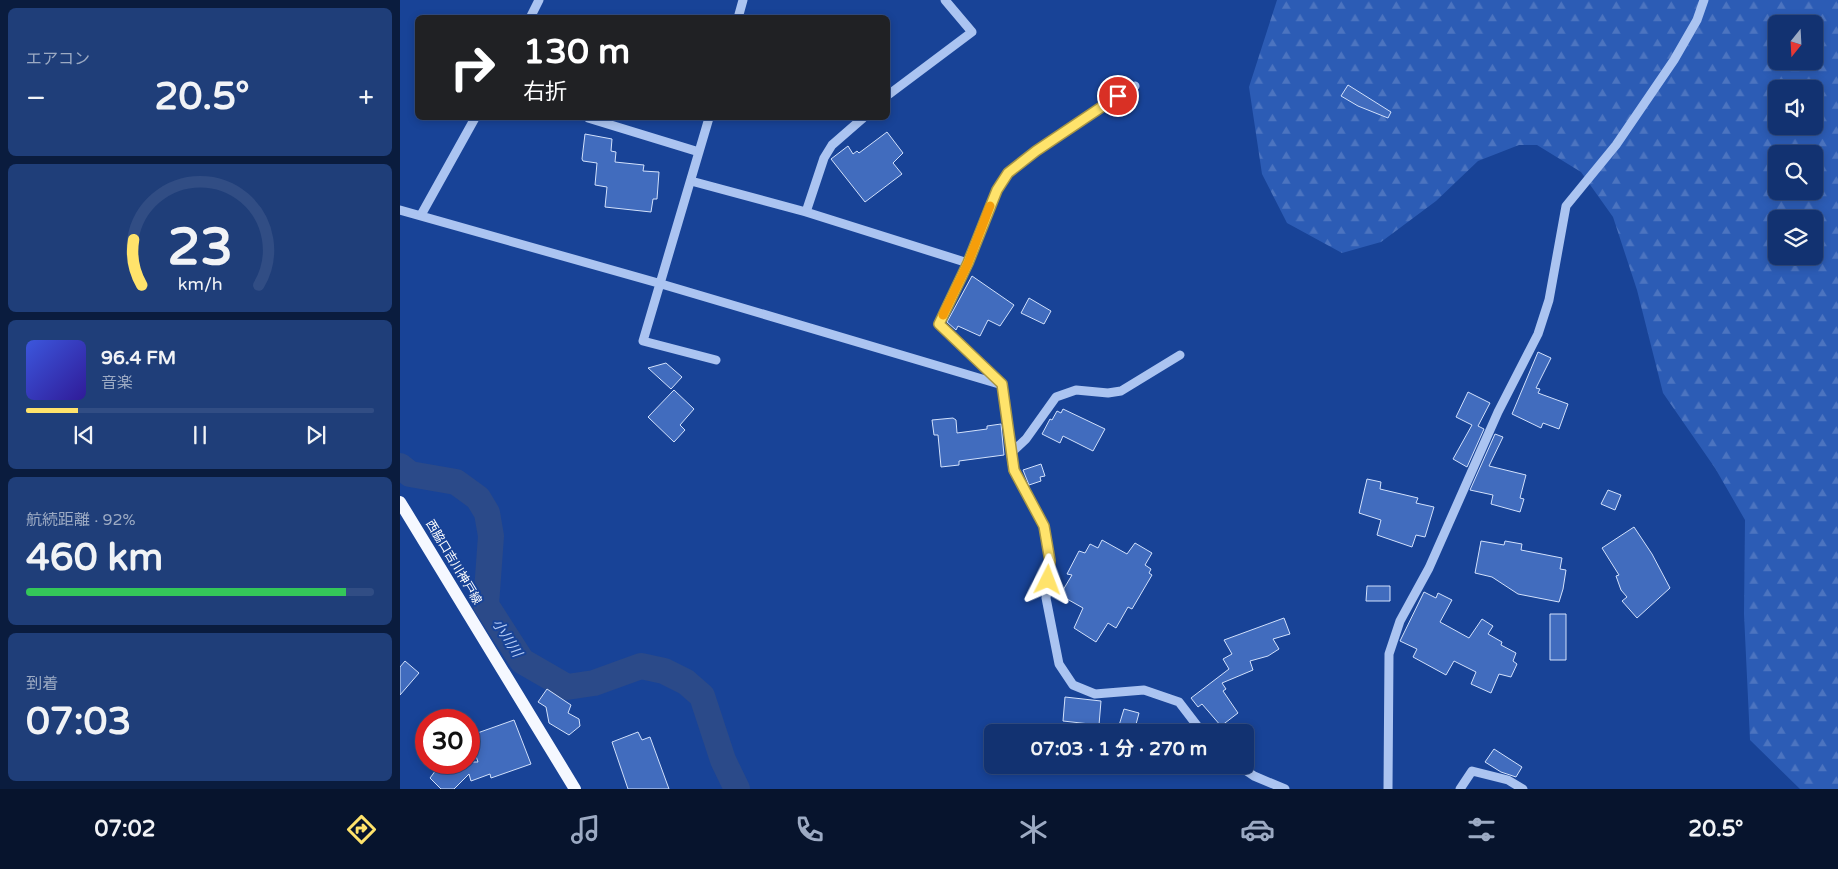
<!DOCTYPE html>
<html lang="ja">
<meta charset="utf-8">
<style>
:root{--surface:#123271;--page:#1f3e79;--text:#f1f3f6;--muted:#9caac3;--line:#314d84;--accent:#ffe36b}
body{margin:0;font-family:"Varela Round","Noto Sans JP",sans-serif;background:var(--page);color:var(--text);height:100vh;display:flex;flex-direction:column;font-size:19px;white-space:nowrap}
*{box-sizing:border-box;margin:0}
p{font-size:16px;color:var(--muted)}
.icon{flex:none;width:28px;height:28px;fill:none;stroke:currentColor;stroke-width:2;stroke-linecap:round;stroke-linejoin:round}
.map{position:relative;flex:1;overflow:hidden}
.details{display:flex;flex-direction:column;gap:8px;padding:8px;background:#0a1c3e;width:400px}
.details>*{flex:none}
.banner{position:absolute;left:15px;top:15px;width:475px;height:105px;border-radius:8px;box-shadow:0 2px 8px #0003,0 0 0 1px var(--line);background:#202124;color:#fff;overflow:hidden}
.needle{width:32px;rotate:198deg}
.controls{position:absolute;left:1368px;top:15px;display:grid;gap:10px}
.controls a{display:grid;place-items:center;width:55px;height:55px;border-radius:8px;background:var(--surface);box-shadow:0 2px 8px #0003,0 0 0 1px var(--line);font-size:25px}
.speed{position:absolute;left:15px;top:709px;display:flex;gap:10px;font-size:25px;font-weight:700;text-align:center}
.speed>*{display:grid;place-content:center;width:65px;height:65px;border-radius:50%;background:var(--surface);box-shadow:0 2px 8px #0003,0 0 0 1px var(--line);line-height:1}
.speed .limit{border:8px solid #d22;background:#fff;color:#111}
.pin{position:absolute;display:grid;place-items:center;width:42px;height:42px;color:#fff;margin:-21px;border:2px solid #fff;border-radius:50%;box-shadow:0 1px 5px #0007}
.me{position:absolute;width:55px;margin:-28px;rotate:3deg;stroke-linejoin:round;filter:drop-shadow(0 0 4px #0008)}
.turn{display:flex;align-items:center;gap:18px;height:105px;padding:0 25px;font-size:22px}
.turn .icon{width:65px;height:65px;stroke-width:2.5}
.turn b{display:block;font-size:35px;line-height:42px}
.big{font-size:38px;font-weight:700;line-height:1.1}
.details .card{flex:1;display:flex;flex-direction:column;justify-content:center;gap:8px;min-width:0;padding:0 18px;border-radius:8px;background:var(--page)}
.details .dial{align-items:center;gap:0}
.dial svg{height:130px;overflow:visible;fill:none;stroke:var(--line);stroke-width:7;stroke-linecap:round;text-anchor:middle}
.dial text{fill:var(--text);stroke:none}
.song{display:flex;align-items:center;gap:15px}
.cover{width:60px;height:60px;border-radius:8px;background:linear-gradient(135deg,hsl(230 70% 55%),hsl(250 70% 35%))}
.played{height:5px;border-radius:2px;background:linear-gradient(90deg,var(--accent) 15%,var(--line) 15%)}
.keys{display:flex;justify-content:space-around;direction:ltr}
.heat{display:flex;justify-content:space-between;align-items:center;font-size:28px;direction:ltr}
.charge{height:8px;border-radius:4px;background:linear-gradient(90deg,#34c759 92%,var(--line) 0)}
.trip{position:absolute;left:584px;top:724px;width:270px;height:50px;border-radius:8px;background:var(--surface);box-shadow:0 2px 8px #0003,0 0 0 1px var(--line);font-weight:700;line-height:50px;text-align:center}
.tab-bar{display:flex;height:80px;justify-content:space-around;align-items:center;background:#07142d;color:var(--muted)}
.tab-bar .icon{width:35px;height:35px}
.tab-bar .selected{color:var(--accent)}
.tab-bar b{font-size:22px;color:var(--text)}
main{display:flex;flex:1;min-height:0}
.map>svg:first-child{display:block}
.forest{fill:url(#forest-firs);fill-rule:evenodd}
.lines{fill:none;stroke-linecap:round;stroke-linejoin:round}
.river{stroke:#2b4a89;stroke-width:26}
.building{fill:#416cbe;stroke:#d2e1fc}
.minor{stroke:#abc4f1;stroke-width:9}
.major{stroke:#f5f8ff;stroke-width:12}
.route-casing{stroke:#a69446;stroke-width:12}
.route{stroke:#ffe36b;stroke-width:9}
.slow{stroke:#f59e0b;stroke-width:9}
.labels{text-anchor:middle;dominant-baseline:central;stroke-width:4;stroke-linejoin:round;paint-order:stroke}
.street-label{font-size:12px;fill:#fff;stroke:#184397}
.water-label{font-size:14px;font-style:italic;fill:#b8cef7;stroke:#184397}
</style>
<main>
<section class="details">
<div class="card"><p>エアコン</p>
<div class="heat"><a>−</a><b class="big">20.5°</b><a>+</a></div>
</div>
<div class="card dial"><svg viewBox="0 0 100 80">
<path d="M14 69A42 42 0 1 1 86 69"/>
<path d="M14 69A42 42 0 0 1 9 41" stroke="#ffe36b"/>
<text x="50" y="56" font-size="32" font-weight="700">23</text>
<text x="50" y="72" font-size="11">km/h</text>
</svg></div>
<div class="card">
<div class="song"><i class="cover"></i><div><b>96.4 FM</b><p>音楽</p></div></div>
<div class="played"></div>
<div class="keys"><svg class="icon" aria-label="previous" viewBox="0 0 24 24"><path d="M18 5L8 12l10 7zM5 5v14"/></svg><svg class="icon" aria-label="pause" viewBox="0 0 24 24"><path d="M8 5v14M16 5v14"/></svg><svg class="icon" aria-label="next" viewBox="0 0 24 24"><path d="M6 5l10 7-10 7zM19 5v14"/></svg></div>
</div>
<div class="card"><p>航続距離 · 92%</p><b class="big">460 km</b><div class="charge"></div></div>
<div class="card"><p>到着</p><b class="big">07:03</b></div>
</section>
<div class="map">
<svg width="1438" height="789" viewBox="0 0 1438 789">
<defs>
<pattern id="forest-firs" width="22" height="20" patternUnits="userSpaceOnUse" patternTransform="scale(1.25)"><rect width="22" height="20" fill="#2c5cb5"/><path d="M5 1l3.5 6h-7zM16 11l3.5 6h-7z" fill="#4c74c0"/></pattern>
</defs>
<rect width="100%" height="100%" fill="#184397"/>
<path class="forest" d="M 877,0 L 1438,0 L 1438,789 L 1400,789 L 1350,740 L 1344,614 L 1345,520 L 1315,468 L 1263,393 L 1237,290 L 1213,217 L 1181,172 L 1137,145 L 1119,145 L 1078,161 L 1036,201 L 981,242 L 942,253 L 887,223 L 862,174 L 849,87 ZM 1376,24 L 1414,24 L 1414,61 L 1376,61 ZM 1376,89 L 1414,89 L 1414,126 L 1376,126 ZM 1376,154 L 1414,154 L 1414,191 L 1376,191 ZM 1376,219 L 1414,219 L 1414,256 L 1376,256 Z"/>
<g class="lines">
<path class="river" d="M 0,466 L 10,474 L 56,482 L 78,498 L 87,513 L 91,536 L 86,605 L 122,661 L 167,687 L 194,683 L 241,666 L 264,671 L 286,682 L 302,696 L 323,760 L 337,789"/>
</g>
<path class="building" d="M 948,85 L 991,112 L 988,118 L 958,106 L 941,96 Z
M 487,132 L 503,153 L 493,163 L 502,174 L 465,202 L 431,159 L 448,146 L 453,154 L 457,151 L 459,153 Z
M 185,134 L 212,139 L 211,151 L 216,152 L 215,162 L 244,165 L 243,171 L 259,172 L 257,199 L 253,199 L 251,212 L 205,207 L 207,187 L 195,185 L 197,163 L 183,161 L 182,159 Z
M 572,276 L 614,305 L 600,326 L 588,320 L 580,336 L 558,326 L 556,330 L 547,322 Z
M 629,298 L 651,311 L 644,324 L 621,313 Z
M 1138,352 L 1151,358 L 1136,388 L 1140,389 L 1138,393 L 1168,404 L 1159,429 L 1143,423 L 1141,428 L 1112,414 Z
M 266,363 L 282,377 L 271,389 L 248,368 Z
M 274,390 L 294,409 L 280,425 L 285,430 L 274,442 L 248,417 Z
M 1068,392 L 1090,403 L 1078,426 L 1084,429 L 1067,467 L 1053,459 L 1072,425 L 1056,417 Z
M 663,409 L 705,429 L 693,451 L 663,436 L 660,443 L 642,434 L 650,419 L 652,420 L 657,411 L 661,413 Z
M 553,418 L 556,420 L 557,433 L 587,429 L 587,426 L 601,424 L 604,455 L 559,461 L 559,465 L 541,467 L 538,435 L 534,435 L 532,420 Z
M 1095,434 L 1103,437 L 1089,466 L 1126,475 L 1120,498 L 1124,499 L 1120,512 L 1091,504 L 1093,495 L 1070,490 Z
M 641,464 L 645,476 L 640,477 L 641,481 L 629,485 L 623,470 Z
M 967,479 L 981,482 L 980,489 L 1018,498 L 1016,503 L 1034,507 L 1025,537 L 1016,535 L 1012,547 L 977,535 L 981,520 L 959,513 Z
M 1208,490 L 1221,495 L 1215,510 L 1201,504 Z
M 1234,527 L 1252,554 L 1270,588 L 1237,618 L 1222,601 L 1227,597 L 1221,590 L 1216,576 L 1219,575 L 1202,548 Z
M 702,540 L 727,554 L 735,543 L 752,553 L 745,565 L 751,569 L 749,573 L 752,575 L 732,609 L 728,607 L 716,628 L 708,623 L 696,642 L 674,628 L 683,608 L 660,595 L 672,575 L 667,574 L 679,551 L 685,553 L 690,544 L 698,548 Z
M 1081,541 L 1104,545 L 1105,541 L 1122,544 L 1121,550 L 1162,558 L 1160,569 L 1166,570 L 1163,589 L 1159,602 L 1118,594 L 1092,577 L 1075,573 Z
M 967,586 L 990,586 L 990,601 L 966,601 Z
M 1024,592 L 1036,598 L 1038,593 L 1052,600 L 1040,622 L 1069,638 L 1082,619 L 1093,626 L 1088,634 L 1102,642 L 1101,645 L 1116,653 L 1113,661 L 1117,664 L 1111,677 L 1099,674 L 1091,693 L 1071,684 L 1076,672 L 1054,661 L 1046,675 L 1013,657 L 1017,649 L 1000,641 Z
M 1150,614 L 1166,614 L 1166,660 L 1150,660 Z
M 884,618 L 890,634 L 873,639 L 879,649 L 868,656 L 850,661 L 853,670 L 822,683 L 826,689 L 823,691 L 838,713 L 821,726 L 802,704 L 798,707 L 791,698 L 829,669 L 823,659 L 832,654 L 824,640 Z
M 5,661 L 19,673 L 0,695 L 0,667 Z
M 147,689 L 171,705 L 168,713 L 179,719 L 180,726 L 169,735 L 149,723 L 146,707 L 138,702 Z
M 665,697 L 701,701 L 699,725 L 663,721 Z
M 724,709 L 739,713 L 734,732 L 717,732 Z
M 114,720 L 131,764 L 91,778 L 90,774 L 71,781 L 69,774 L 54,789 L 41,789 L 30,778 L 42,762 L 78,762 L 69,736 Z
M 238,732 L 242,740 L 250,737 L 269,789 L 228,789 L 212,742 Z
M 1094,749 L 1122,767 L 1116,777 L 1101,772 L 1085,762 Z"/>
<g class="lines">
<path class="minor" d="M 130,18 L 139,0
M 338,18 L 343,0
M 735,86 L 636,151 L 608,173 L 597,190 L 568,263 L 539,324 L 602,384 L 613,470 L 644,526 L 650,561 L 646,598 L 659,664 L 673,685 L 695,694 L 744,690 L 779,702 L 802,732
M 488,95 L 572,32 L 545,0
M 188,118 L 299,152
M 309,118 L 243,341 L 316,360
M 291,181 L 406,212 L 568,263
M 0,210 L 258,283 L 599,384
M 406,212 L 424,158 L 432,145 L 463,118
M 21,215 L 75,118
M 611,453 L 626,439 L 656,397 L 676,390 L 708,393 L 721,391 L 780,355
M 838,765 L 854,776 L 885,789
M 988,789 L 989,654 L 1000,621 L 1029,568 L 1098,412 L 1138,334 L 1149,300 L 1166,206 L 1216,145 L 1274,60 L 1297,20 L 1304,0
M 1060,789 L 1072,771 L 1108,780 L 1123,789"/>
<path class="major" d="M 0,502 L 175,789"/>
</g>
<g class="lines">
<g class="route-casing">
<path id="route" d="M 648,580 L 650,561 L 644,526 L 614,470 L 602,384 L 539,324 L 568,263 L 597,190 L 608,173 L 636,151 L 718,96"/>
</g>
<use href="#route" class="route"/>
<path class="slow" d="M 543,315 L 568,263 L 590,206"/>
</g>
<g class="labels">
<g class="street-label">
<text transform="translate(54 562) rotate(59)">西脇口吉川神戸線</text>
</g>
<g class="water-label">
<text transform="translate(107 638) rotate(57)">小川川</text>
</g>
</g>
</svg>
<div class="controls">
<a><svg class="needle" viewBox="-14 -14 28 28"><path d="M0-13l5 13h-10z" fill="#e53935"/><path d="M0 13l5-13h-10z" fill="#9caac3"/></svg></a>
<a><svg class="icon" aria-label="sound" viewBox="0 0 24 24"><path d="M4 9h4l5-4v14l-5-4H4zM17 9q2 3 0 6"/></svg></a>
<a><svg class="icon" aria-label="search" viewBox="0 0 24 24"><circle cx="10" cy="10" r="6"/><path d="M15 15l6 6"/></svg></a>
<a><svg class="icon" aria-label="layers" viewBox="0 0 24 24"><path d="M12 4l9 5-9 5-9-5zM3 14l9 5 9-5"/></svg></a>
</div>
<div class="speed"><div class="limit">30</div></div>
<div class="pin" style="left:718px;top:96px;background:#d93025"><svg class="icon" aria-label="arrive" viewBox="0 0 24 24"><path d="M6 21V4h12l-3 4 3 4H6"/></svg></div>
<svg class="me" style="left:648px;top:580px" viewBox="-20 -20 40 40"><path d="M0-17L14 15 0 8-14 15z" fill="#ffe36b" stroke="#fff" stroke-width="4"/></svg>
<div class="trip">07:03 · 1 分 · 270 m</div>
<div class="banner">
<div class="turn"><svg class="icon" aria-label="right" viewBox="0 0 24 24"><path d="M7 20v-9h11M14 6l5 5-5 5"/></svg><div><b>130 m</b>右折</div></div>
</div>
</div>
</main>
<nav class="tab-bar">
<b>07:02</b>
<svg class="icon selected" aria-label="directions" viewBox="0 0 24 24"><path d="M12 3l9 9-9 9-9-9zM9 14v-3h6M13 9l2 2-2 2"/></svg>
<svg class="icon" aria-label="music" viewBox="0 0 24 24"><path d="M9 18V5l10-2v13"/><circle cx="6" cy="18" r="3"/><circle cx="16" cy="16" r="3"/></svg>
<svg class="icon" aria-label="phone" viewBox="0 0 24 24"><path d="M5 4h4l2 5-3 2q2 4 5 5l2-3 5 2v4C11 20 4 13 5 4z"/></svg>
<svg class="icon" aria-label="climate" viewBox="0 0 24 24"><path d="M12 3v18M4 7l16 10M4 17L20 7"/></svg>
<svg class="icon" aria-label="car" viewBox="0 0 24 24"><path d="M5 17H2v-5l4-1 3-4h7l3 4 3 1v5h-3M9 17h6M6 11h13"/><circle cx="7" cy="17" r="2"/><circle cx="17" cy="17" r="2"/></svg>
<svg class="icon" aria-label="filters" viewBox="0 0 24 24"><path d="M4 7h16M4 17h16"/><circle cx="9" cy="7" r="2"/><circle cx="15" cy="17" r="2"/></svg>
<b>20.5°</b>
</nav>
